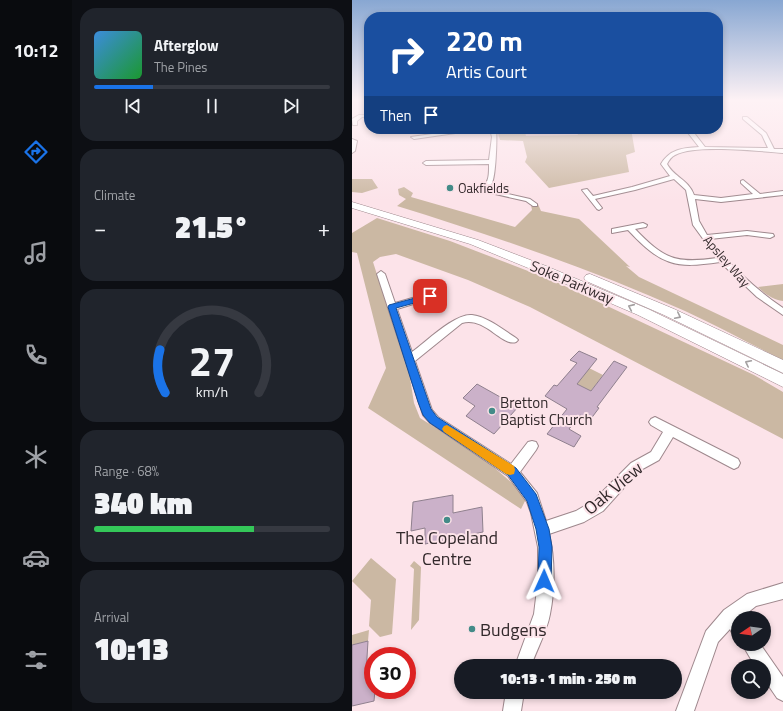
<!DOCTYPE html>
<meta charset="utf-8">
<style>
:root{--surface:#171b24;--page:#20242c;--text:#f1f3f6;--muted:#9ea1a6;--line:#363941;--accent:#1a73e8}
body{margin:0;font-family:"Titillium Web",sans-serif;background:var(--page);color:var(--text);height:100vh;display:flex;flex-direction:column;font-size:15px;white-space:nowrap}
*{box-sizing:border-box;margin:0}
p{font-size:13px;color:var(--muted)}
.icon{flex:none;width:22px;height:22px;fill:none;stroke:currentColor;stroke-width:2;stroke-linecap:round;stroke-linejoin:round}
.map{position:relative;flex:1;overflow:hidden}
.details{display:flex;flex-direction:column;gap:8px;padding:8px;background:#0d0f14;width:280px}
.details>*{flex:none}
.top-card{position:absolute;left:12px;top:12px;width:359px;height:122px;border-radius:16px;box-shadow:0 2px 6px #0003;background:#1a4fa0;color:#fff;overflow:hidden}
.needle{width:26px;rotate:257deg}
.tools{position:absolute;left:379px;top:611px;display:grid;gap:8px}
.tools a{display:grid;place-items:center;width:40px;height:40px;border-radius:50%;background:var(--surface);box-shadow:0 2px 6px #0003;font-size:20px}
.speed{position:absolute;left:12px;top:647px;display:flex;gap:8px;font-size:20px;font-weight:700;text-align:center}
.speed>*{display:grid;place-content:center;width:52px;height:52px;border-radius:50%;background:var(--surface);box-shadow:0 2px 6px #0003;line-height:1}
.speed .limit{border:6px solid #d22;background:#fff;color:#111}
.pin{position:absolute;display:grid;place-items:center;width:34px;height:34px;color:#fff;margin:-17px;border-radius:8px;box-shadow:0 2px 6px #0006}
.me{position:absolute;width:44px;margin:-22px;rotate:1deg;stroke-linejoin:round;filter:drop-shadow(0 0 3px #0008)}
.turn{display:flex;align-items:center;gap:14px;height:84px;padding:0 16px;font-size:18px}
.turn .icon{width:52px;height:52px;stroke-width:2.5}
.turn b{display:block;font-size:28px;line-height:34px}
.then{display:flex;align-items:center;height:38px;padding:0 16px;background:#0003;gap:8px;font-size:15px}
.big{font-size:30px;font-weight:800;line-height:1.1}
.details .widget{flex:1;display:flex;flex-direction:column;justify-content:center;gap:6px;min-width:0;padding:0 14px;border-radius:16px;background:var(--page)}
.details .dial{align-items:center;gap:0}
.dial svg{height:104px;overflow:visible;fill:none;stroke:var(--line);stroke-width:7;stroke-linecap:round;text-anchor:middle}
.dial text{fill:var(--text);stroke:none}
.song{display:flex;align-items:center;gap:12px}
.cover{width:48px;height:48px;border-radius:6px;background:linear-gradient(135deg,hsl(210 70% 55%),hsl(130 70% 35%))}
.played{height:4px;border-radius:2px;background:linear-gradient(90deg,var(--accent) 25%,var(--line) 25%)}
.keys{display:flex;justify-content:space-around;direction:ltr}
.heat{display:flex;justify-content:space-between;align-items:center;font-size:22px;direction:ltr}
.charge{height:6px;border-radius:3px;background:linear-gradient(90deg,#34c759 68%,var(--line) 0)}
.trip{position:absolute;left:102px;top:659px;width:228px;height:40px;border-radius:20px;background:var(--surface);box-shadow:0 2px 6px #0003;font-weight:800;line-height:40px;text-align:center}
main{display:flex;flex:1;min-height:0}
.tabs{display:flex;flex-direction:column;width:72px;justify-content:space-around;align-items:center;background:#090b0e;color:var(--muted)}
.tabs .icon{width:28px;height:28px}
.tabs .active{color:var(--accent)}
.tabs b{font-size:18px;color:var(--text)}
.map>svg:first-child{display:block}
.built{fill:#f5d4dc}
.green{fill:#cbb8a3}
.building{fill:#cbb1c9;stroke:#8f808e}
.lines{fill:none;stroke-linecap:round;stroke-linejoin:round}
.minor-casing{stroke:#9e888d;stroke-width:2}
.highway-casing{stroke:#9e888d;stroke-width:1}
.minor{fill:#fff;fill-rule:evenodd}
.highway{fill:#fff;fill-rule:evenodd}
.oneway{stroke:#a39fa0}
.route{fill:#1a73e8;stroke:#114b97}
.slow{fill:#f59e0b}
.poi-dot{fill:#438b88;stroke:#fce3e9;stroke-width:1.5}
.labels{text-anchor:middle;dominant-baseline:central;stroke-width:4;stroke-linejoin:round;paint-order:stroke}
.far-poi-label{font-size:13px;fill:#32292b;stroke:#fce3e9;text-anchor:start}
.far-street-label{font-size:13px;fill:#32292b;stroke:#fce3e9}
.street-label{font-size:15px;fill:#32292b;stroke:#fce3e9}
.poi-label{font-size:15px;fill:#32292b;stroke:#fce3e9;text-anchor:start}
.near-street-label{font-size:18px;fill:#32292b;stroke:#fce3e9}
.near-poi-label{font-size:18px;fill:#32292b;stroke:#fce3e9}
</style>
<main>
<nav class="tabs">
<b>10:12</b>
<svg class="icon active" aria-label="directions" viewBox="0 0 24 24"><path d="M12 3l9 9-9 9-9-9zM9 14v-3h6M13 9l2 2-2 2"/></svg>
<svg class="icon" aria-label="music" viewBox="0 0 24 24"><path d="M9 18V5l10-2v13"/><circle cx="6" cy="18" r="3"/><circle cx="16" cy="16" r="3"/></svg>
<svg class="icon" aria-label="phone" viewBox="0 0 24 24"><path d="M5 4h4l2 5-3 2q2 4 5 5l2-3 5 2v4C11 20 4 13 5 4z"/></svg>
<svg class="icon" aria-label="climate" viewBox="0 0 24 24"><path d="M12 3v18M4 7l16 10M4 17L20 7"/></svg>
<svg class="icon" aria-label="car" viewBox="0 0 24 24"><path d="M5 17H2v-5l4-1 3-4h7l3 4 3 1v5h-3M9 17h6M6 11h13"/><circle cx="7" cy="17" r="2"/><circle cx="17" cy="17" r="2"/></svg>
<svg class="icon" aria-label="filters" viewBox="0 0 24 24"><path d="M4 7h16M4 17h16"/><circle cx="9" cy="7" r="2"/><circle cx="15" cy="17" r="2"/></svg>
</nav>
<section class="details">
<div class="widget">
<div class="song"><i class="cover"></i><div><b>Afterglow</b><p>The Pines</p></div></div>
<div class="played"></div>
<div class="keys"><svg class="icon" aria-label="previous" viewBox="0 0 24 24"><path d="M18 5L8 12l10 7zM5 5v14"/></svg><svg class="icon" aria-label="pause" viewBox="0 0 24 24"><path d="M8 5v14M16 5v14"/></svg><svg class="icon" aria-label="next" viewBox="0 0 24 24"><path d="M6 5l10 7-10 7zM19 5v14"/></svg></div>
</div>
<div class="widget"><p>Climate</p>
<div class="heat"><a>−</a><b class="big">21.5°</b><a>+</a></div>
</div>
<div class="widget dial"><svg viewBox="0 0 100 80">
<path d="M14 69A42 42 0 1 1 86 69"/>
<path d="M14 69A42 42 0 0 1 10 36" stroke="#1a73e8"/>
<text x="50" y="56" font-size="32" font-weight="700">27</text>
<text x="50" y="72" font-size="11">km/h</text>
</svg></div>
<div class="widget"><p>Range · 68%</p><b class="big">340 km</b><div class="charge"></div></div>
<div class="widget"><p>Arrival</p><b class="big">10:13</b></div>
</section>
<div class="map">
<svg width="431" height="711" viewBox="0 0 431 711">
<rect width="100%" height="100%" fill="#fce3e9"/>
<path class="built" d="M 144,129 L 223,129 L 227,135 L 146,137 Z"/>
<path class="green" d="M 223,129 L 279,129 L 283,152 L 274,155 L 277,172 L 197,188 L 173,162 L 175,157 L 171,141 L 148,140 L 146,133 L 169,131 L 173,132 L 174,136 L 226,135 Z
M 0,179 L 20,179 L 26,188 L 10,193 L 0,192 Z
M 52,187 L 61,193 L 59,197 L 163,227 L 180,210 L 179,205 L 186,204 L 189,211 L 227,219 L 278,267 L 274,266 L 287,277 L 431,345 L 431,360 C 398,344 366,326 333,311 C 239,269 142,236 45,206 L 54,199 L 47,195 L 46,189 Z
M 25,218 L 98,241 L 202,281 L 402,375 L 431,392 L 431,439 L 178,307 L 116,280 L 44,254 L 28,257 L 21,262 L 58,378 L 62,403 L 68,418 L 131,458 L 160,483 L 174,499 L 169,509 L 16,408 L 34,368 L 5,253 L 0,252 L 0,233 Z
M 431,284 L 431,301 C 421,300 413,294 406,287 Z
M 237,368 L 251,375 L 239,391 L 225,384 Z
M 19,558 L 44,579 L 40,634 L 28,637 L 17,626 L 19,600 L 0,581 Z
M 62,561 L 69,567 L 67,620 L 59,630 L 62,569 L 58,566 Z
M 17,630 L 16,641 L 0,645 L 0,635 Z"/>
<path class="building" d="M 227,351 L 245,359 L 225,384 L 239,391 L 262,361 L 275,367 L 245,407 L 247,408 L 238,420 L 228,415 L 217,429 L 229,436 L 222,447 L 195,434 L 215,409 L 193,396 L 202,385 L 205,386 L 225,363 L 218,360 Z
M 125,384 L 166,407 L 142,434 L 114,416 L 123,406 L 111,398 Z
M 101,495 L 101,513 L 130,507 L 131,532 L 73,544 L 73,528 L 59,531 L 61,502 Z
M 16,641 L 14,674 L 21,672 L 21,690 L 23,690 L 22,701 L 0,706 L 0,645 Z"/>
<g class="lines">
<g class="minor-casing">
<path id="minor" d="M 7,115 L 17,115 L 17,117 L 10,117 L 5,121 L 5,125 L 1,125 L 0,119 Z
M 391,117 L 395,117 L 414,133 L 422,149 L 431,149 L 431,153 C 407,151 343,144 323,155 C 319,157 317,160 315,164 C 322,177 337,180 342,195 L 369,198 L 401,194 L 389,183 L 389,181 L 391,180 L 408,194 L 431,191 L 431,195 L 369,202 L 343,199 L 347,221 L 355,235 L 395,231 L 421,234 L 422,236 L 418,238 L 395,235 L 358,239 C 378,265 403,289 431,308 L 431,315 L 405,297 L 368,262 C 322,269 309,265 276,230 L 260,233 L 260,229 L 291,223 L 295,225 L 294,227 L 283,229 C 312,259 323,264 365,258 L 341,225 L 334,190 L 322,179 L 283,190 L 243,199 L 250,208 L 247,210 L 245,209 L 230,190 L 235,189 L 241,196 L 280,187 L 318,176 L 309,164 C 318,149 331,148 347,147 L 333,129 L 339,129 L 353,147 L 416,148 L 410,135 L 391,119 Z
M 115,129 L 131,129 L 62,139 L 59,137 Z
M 138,129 L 144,129 C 145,137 144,179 139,185 C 139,185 135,188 134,189 L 178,199 L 185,204 L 185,206 L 181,206 L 174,201 L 117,188 L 117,186 C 120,185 124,187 127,187 C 138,186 137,172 137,164 L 74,165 L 71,163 L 74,161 L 137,160 L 140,137 Z
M 303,129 L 312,129 L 305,132 Z
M 0,139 L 5,141 L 3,151 L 0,153 Z
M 29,271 L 33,274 L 43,303 L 78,293 L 82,296 L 81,298 L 45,309 L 60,352 C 74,342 103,313 120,315 C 136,317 151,330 164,338 L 166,340 L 164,342 C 150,347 133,316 110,323 L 63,361 L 80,410 L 86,417 L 159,464 L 176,442 L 180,441 L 184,442 L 186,446 L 184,450 L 168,472 L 185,493 L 194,521 L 224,511 L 241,501 L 279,463 L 299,452 L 311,432 L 299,425 L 297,422 L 299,419 L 303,417 L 386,459 L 388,463 L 386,467 L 382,469 L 378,467 L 321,437 L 307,460 L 287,471 L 251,511 L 232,522 L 197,534 C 203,558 203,589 198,614 C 195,631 185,649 179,666 L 163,666 L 182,614 L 186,581 L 186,547 L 179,513 L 175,502 L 156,476 L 78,423 L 71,415 L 25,274 Z
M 431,583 L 431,599 L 404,606 L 389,618 L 386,618 L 386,635 L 380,633 L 378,629 L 366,642 L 342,711 L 324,711 L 354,631 L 372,610 L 395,594 Z
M 390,644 L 408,644 L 431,677 L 431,701 L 425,698 L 412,679 L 412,666 L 403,666 Z
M 154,692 L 172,692 L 169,711 L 151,711 Z"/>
</g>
<g class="highway-casing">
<path id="highway" d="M 0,202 L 126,240 L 194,266 L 296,309 L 431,374 L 431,387 L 286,315 L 186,272 L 118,244 L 0,208 Z
M 238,274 L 322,309 L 431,360 L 431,373 L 312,315 L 234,281 L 232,278 L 234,275 Z"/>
</g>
<use href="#minor" class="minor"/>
<use href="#highway" class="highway"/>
</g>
<defs><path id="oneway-chevron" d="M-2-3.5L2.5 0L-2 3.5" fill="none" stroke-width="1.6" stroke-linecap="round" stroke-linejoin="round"/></defs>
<g class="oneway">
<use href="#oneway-chevron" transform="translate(279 307) rotate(-156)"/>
<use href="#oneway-chevron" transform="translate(326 316) rotate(26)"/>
<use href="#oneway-chevron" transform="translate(396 363) rotate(-153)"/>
</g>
<linearGradient id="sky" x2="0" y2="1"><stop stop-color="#88a7d2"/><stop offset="0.5" stop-color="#fef2f5"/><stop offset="1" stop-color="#fef2f5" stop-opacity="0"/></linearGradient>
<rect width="431" height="201" fill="url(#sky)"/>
<path class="route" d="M 78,294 L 82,296 L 81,298 L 44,308 L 79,409 L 85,417 L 164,468 L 184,494 L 197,529 L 200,547 L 199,581 L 197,586 L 192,588 L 188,586 L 186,581 L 187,547 L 184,529 L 175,501 L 156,475 L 78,423 L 71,415 L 66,402 L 36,307 L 37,305 Z"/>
<path class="slow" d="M 95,425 L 162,466 L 163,470 L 162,474 L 158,475 L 154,474 L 92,432 L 90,429 L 92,426 Z"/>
<g class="poi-dot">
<circle cx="98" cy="188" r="4"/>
<circle cx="140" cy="411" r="4"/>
<circle cx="95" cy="520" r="4"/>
<circle cx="120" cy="629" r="4"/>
</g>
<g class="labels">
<g class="far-poi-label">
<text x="106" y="188">Oakfields</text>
</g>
<g class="far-street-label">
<text transform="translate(375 261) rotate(49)">Apsley Way</text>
</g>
<g class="street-label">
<text transform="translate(220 282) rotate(23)">Soke Parkway</text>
</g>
<g class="poi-label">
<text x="148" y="402">Bretton<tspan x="148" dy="17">Baptist Church</tspan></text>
</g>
<g class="near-street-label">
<text transform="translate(261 488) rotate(-40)">Oak View</text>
</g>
<g class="near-poi-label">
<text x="95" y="537">The Copeland<tspan x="95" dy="21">Centre</tspan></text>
<text x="128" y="629" text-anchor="start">Budgens</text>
</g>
</g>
</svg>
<div class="tools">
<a><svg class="needle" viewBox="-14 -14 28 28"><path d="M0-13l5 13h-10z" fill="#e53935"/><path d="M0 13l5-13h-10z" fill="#9ea1a6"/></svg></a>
<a><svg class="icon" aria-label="search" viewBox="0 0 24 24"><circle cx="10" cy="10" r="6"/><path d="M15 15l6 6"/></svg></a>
</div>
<div class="speed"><div class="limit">30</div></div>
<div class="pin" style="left:78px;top:296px;background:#d93025"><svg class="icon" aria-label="arrive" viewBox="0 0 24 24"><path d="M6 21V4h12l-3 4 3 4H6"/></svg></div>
<svg class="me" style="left:192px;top:581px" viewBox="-20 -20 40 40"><path d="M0-17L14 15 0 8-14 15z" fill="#1a73e8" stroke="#fff" stroke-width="4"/></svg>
<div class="trip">10:13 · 1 min · 250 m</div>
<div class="top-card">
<div class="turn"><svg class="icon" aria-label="right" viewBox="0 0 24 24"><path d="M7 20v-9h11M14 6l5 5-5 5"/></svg><div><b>220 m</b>Artis Court</div></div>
<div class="then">Then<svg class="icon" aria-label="arrive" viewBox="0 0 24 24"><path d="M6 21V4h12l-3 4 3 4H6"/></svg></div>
</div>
</div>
</main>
